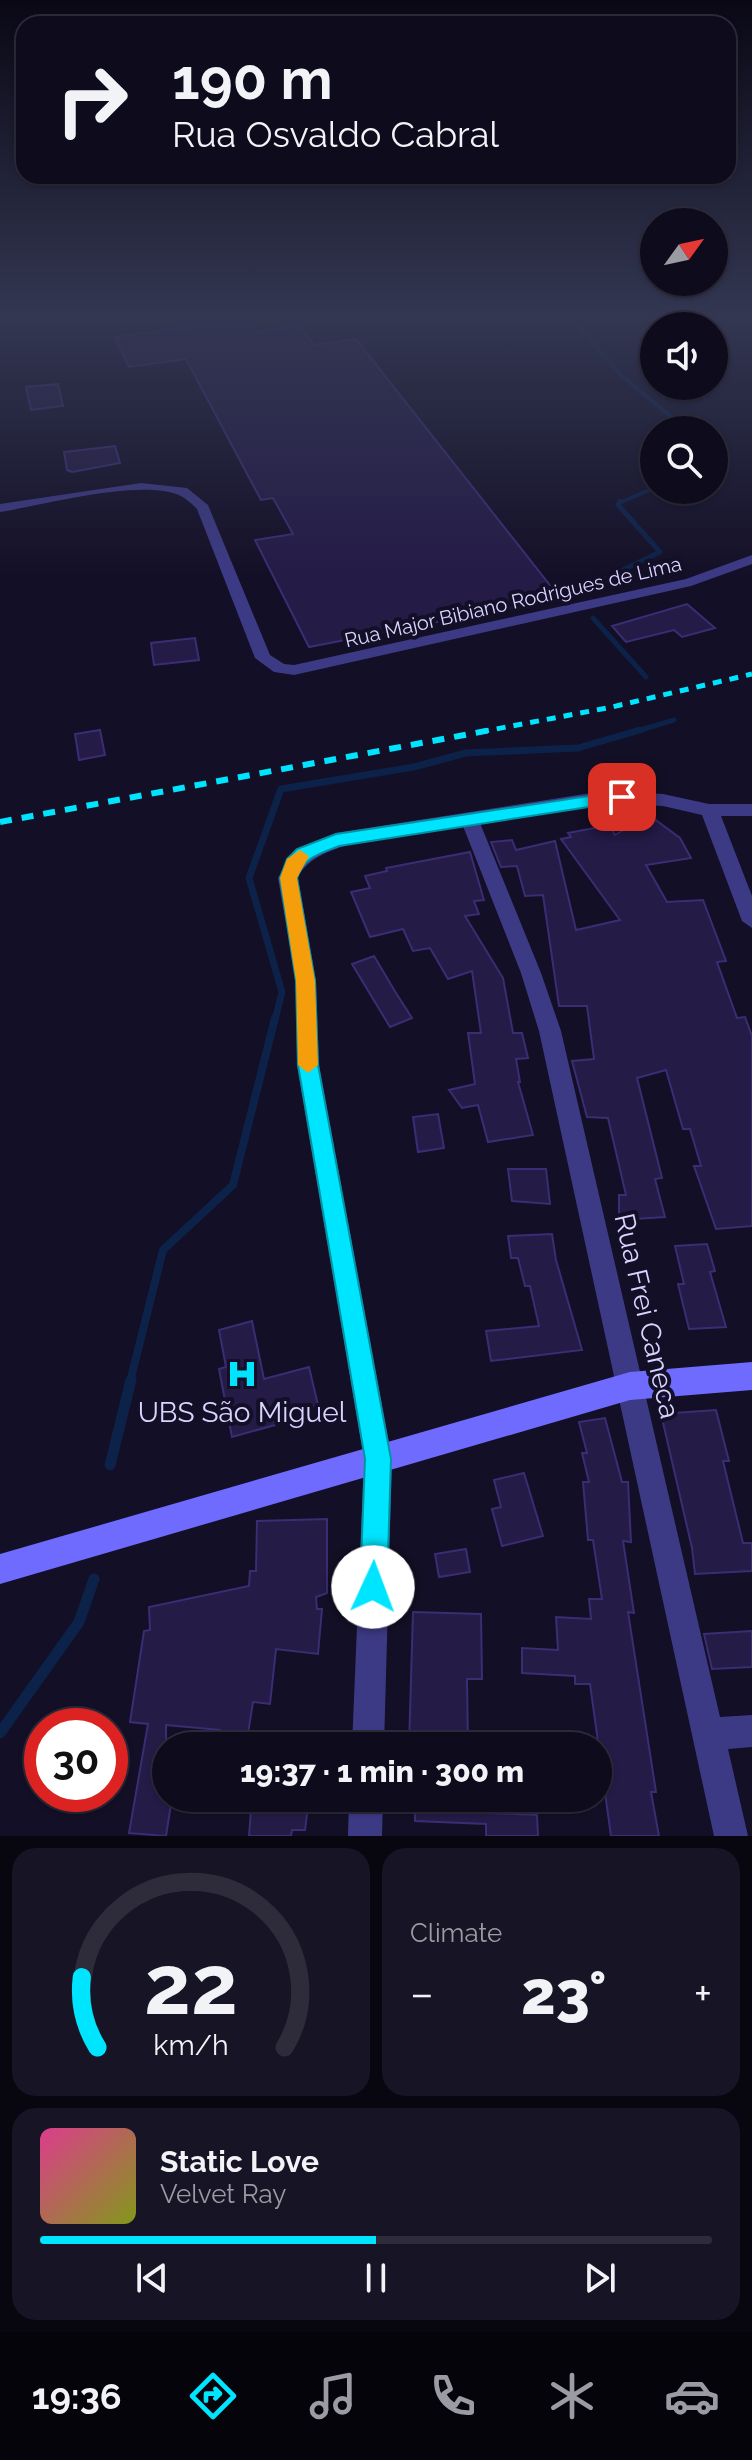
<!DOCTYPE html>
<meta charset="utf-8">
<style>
:root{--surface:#0e0b1c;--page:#171425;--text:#f1f3f6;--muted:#9b9ba3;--line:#2e2b3b;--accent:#00e5ff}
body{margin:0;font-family:Raleway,sans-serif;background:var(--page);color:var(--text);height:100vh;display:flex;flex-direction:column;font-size:30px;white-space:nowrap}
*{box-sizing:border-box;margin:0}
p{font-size:26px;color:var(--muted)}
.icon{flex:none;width:44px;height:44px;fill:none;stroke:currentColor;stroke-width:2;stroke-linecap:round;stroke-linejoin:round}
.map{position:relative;height:1836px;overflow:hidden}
.sheet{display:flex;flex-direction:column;gap:12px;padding:12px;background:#08060f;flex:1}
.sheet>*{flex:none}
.hud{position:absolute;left:16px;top:16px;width:720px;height:168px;border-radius:24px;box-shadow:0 2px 6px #0004,0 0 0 2px var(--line);background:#0e0b1c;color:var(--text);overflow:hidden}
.needle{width:52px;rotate:57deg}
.buttons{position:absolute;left:640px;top:208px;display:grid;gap:16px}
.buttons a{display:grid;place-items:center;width:88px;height:88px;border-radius:50%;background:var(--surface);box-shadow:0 2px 6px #0004,0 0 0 2px var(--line);font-size:40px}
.speed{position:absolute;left:24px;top:1708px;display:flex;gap:16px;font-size:40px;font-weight:700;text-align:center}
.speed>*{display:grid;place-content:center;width:104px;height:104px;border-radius:50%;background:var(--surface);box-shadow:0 2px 6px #0004,0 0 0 2px var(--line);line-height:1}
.speed .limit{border:12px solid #d22;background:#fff;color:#111}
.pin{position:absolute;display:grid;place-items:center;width:68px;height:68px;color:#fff;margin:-34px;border-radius:16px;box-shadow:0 4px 12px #0006}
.me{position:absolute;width:88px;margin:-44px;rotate:2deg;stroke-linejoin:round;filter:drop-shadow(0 0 6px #0008)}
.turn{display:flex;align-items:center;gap:28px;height:168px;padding:0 24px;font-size:36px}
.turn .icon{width:104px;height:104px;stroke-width:2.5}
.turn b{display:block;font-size:56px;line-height:68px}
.big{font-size:60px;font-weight:800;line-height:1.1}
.sheet .widget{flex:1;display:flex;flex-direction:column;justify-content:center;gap:12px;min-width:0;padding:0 28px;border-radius:24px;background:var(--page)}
.sheet .dial{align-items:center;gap:0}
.dial svg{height:208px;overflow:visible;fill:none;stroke:var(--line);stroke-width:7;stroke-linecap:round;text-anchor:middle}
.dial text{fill:var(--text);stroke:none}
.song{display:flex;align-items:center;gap:24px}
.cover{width:96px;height:96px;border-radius:12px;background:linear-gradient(135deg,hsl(330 70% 55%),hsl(70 70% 35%))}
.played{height:8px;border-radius:4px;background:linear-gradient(90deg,var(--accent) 50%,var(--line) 50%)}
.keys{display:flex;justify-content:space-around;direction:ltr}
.heat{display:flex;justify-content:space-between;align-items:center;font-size:44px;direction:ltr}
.sheet .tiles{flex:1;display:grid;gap:12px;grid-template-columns:1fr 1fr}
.widget:last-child{grid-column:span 2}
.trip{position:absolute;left:152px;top:1732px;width:460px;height:80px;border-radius:40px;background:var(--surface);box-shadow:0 2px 6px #0004,0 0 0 2px var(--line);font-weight:800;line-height:80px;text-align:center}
.dock{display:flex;height:128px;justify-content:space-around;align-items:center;background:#06040b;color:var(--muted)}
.dock .icon{width:56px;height:56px}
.dock .on{color:var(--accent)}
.dock b{font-size:36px;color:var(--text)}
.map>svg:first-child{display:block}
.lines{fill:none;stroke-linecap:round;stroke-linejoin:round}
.stream-far4{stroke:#0c2248;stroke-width:4}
.stream-far3{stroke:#0c2248;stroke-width:5}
.stream-far2{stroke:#0c2248;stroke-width:7}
.stream-far1{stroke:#0c2248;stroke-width:8}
.stream{stroke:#0c2248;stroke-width:11}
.building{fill:#241b47;stroke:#3b2d73;stroke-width:2}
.street{fill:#3d3a85;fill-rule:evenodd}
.secondary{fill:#6f6bff;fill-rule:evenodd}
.rail-far1{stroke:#00e5ff;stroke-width:5;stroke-dasharray:9 8;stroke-linecap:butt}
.rail{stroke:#00e5ff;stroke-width:6;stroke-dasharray:12 10;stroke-linecap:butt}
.route{fill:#00e5ff;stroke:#0095a6;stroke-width:2}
.slow{fill:#f59e0b}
.labels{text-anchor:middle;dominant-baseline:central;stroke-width:8;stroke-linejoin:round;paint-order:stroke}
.far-street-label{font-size:20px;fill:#d9d4ff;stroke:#130f26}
.near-street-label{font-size:28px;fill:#d9d4ff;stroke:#130f26}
.near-poi-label{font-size:28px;fill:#d9d4ff;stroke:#130f26}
</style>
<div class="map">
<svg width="752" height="1836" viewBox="0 0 752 1836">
<rect width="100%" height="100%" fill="#130f26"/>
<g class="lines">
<path class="stream-far4" d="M 571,319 L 622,376 L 687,430
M 714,451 L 718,454 L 714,461
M 619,503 L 654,488"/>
<path class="stream-far3" d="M 596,583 L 660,552 L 618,505 L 620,501
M 593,618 L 646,677
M 634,732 L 674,720"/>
<path class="stream-far2" d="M 275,1020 L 282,992 L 249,878 L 281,789 L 414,767 L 466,753 L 578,748 L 640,730"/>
<path class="stream-far1" d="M 130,1382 L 163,1250 L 233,1185 L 275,1018"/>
<path class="stream" d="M 110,1465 L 131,1380
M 0,1733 L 79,1622 L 94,1579"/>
</g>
<path class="building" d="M 250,319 L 258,332 L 300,326 L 314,345 L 356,339 L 560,598 L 309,647 L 255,540 L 293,534 L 273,498 L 261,500 L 186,359 L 129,367 L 115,337 Z
M 58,384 L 63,406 L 31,410 L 26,387 Z
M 115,446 L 120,463 L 72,472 L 67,470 L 64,452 Z
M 687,604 L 715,628 L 682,637 L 674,630 L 626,642 L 612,626 Z
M 195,638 L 199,660 L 154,665 L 151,643 Z
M 100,730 L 105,755 L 79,760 L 75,734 Z
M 649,815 L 680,838 L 691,858 L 646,865 L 667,902 L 703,900 L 726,961 L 717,962 L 737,1018 L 745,1017 L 752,1036 L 752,1226 L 716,1229 L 694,1166 L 701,1166 L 690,1129 L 683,1129 L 666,1070 L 637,1078 L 662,1178 L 655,1179 L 665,1217 L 619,1220 L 619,1195 L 626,1195 L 608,1118 L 587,1117 L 572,1061 L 594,1059 L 587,1006 L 559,1006 L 543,895 L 525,896 L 517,866 L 501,867 L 491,842 L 512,840 L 516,850 L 555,841 L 576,930 L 620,920 L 561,839 L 571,837 L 568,833 L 610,825 L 615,835 Z
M 470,852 L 484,900 L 474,901 L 479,914 L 465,916 L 503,978 L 513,1033 L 522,1033 L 528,1058 L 516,1059 L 520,1082 L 518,1082 L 533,1135 L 488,1142 L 478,1105 L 462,1108 L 449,1090 L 475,1084 L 468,1033 L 481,1033 L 472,971 L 448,979 L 430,948 L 413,951 L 403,929 L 370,937 L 351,892 L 370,888 L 365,876 L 387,871 L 386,868 Z
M 374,956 L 396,993 L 412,1018 L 390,1027 L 352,964 Z
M 438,1114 L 444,1148 L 418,1152 L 413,1117 Z
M 508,1169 L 546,1169 L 550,1204 L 512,1201 Z
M 552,1234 L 556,1260 L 582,1350 L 491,1361 L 486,1331 L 539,1326 L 530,1286 L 525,1286 L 518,1258 L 511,1258 L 508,1236 Z
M 707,1244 L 715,1271 L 710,1272 L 726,1327 L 689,1329 L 678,1284 L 684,1284 L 675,1246 Z
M 252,1321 L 264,1379 L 309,1367 L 318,1405 L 273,1417 L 275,1425 L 232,1437 L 219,1369 L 226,1367 L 219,1330 Z
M 716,1410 L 729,1461 L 723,1461 L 743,1543 L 752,1543 L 752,1571 L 695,1574 L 692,1548 L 661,1414 Z
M 605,1418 L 622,1482 L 628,1482 L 631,1542 L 623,1541 L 634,1613 L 628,1612 L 656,1792 L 651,1792 L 659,1836 L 611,1836 L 590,1684 L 575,1684 L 575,1676 L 522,1673 L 522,1648 L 558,1650 L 556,1617 L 591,1619 L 589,1599 L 602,1599 L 593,1540 L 588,1540 L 583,1482 L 589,1482 L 582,1453 L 587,1453 L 579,1422 Z
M 524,1473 L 543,1536 L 502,1546 L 492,1509 L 501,1507 L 494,1480 Z
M 327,1519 L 327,1593 L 316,1597 L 317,1609 L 322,1609 L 318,1654 L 276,1649 L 270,1704 L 253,1702 L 246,1746 L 217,1746 L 220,1730 L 166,1725 L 166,1798 L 172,1798 L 166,1836 L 129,1833 L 148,1724 L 130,1722 L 144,1631 L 150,1630 L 149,1607 L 249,1586 L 250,1571 L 256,1571 L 257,1521 Z
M 466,1549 L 470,1572 L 439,1577 L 435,1554 Z
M 413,1612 L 481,1614 L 482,1679 L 467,1679 L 468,1746 L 409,1746 Z
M 752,1631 L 752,1667 L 712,1669 L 704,1634 Z
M 256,1798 L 309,1798 L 305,1830 L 292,1830 L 291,1836 L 249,1836 L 251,1810 L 255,1811 Z
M 415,1798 L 485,1798 L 486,1813 L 537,1815 L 538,1836 L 486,1836 L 486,1824 L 415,1821 Z"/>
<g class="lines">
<path class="street" d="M 141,483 L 187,488 L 208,505 L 270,655 L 284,664 L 294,665 L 686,579 L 752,555 L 752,564 L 691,586 L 294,675 L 274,672 L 255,658 L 197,509 C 191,503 185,497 176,494 C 135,480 44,505 0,512 L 0,504 Z
M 604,791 L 663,794 L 709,804 L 752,804 L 752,816 L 721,816 L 752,896 L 752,928 L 742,921 L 702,815 L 663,806 L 604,803 L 480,823 L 541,973 L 561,1031 L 720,1717 L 752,1715 L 752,1747 L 728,1749 L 748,1836 L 714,1836 L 539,1031 L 521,973 L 463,826 C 422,833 314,837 298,878 L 316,981 L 319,1065 L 392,1459 L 384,1746 L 352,1746 L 364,1459 L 297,1065 L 296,981 L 278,878 L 289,858 L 299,848 L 336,833 Z
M 349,1798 L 383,1798 L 382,1836 L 348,1836 Z"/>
<path class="secondary" d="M 752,1362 L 752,1390 L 630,1400 L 0,1584 L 0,1554 L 630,1372 Z"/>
<path class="rail-far1" d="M 480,732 L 612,707 L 752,674"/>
<path class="rail" d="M 0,822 L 491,730"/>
</g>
<linearGradient id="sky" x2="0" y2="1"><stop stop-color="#0a0815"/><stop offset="0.55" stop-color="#333752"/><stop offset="1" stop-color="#333752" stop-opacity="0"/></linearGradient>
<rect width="752" height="577" fill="url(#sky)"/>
<path class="route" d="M 622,791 L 630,797 L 627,801 L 339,846 C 319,854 304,857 297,878 L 315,981 L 318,1065 L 391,1459 L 387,1587 L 383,1597 L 373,1601 L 364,1597 L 360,1587 L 365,1459 L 298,1065 L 296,981 L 280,878 L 287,859 L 297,849 L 336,834 Z"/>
<path class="slow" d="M 300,850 L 309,856 L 297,878 L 315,981 L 318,1065 L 308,1073 L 298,1065 L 296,981 L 280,878 L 287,859 Z"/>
<defs>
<g id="hospital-bare" transform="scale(2.4)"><path d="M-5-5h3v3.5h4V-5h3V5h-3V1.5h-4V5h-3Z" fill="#00e5ff" stroke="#130f26" stroke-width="2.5" paint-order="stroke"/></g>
</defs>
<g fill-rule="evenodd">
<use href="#hospital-bare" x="242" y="1374"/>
</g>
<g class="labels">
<g class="far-street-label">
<text transform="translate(513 602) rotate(-13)">Rua Major Bibiano Rodrigues de Lima</text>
</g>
<g class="near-street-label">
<text transform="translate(647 1316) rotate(77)">Rua Frei Caneca</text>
</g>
<g class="near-poi-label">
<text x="242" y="1412">UBS São Miguel</text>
</g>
</g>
</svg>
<div class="buttons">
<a><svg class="needle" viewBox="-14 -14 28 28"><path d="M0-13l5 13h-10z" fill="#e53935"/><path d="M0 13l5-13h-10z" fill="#9b9ba3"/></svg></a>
<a><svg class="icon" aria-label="sound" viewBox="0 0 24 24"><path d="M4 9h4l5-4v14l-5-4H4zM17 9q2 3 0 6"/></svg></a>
<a><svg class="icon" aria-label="search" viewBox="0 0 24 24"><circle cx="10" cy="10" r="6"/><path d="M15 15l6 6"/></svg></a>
</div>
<div class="speed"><div class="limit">30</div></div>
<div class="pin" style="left:622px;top:797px;background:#d93025"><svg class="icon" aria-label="arrive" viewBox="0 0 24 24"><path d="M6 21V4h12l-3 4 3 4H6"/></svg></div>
<svg class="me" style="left:373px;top:1587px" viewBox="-20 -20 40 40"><circle r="19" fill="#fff"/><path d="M0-13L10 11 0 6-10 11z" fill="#00e5ff"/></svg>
<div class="trip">19:37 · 1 min · 300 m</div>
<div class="hud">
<div class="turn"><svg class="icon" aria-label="right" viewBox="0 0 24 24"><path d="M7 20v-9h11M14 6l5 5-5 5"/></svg><div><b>190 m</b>Rua Osvaldo Cabral</div></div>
</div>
</div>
<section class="sheet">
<div class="tiles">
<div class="widget dial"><svg viewBox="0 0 100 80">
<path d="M14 69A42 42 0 1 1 86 69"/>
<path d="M14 69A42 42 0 0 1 8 42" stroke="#00e5ff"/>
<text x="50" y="56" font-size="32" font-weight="700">22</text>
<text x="50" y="72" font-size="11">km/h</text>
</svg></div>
<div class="widget"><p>Climate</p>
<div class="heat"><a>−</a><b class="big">23°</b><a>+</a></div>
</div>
<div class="widget">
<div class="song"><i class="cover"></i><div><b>Static Love</b><p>Velvet Ray</p></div></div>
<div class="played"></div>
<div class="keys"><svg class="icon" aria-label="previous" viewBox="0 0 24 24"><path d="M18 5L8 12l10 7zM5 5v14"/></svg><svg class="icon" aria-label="pause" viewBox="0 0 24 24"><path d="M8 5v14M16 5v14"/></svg><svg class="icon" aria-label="next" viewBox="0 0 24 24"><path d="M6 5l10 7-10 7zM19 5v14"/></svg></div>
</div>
</div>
</section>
<nav class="dock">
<b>19:36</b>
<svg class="icon on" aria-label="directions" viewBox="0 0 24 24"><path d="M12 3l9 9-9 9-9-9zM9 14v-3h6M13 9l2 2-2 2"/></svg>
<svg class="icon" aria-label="music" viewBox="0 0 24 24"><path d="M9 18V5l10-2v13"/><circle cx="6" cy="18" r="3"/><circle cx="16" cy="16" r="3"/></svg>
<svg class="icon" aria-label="phone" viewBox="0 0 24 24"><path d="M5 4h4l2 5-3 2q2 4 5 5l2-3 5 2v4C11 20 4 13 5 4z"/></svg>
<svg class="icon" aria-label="climate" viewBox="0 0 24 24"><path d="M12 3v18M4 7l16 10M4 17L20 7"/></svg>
<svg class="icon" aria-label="car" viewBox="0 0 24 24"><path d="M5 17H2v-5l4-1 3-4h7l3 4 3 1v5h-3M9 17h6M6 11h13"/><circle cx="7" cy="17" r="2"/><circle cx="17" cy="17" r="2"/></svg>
</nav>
